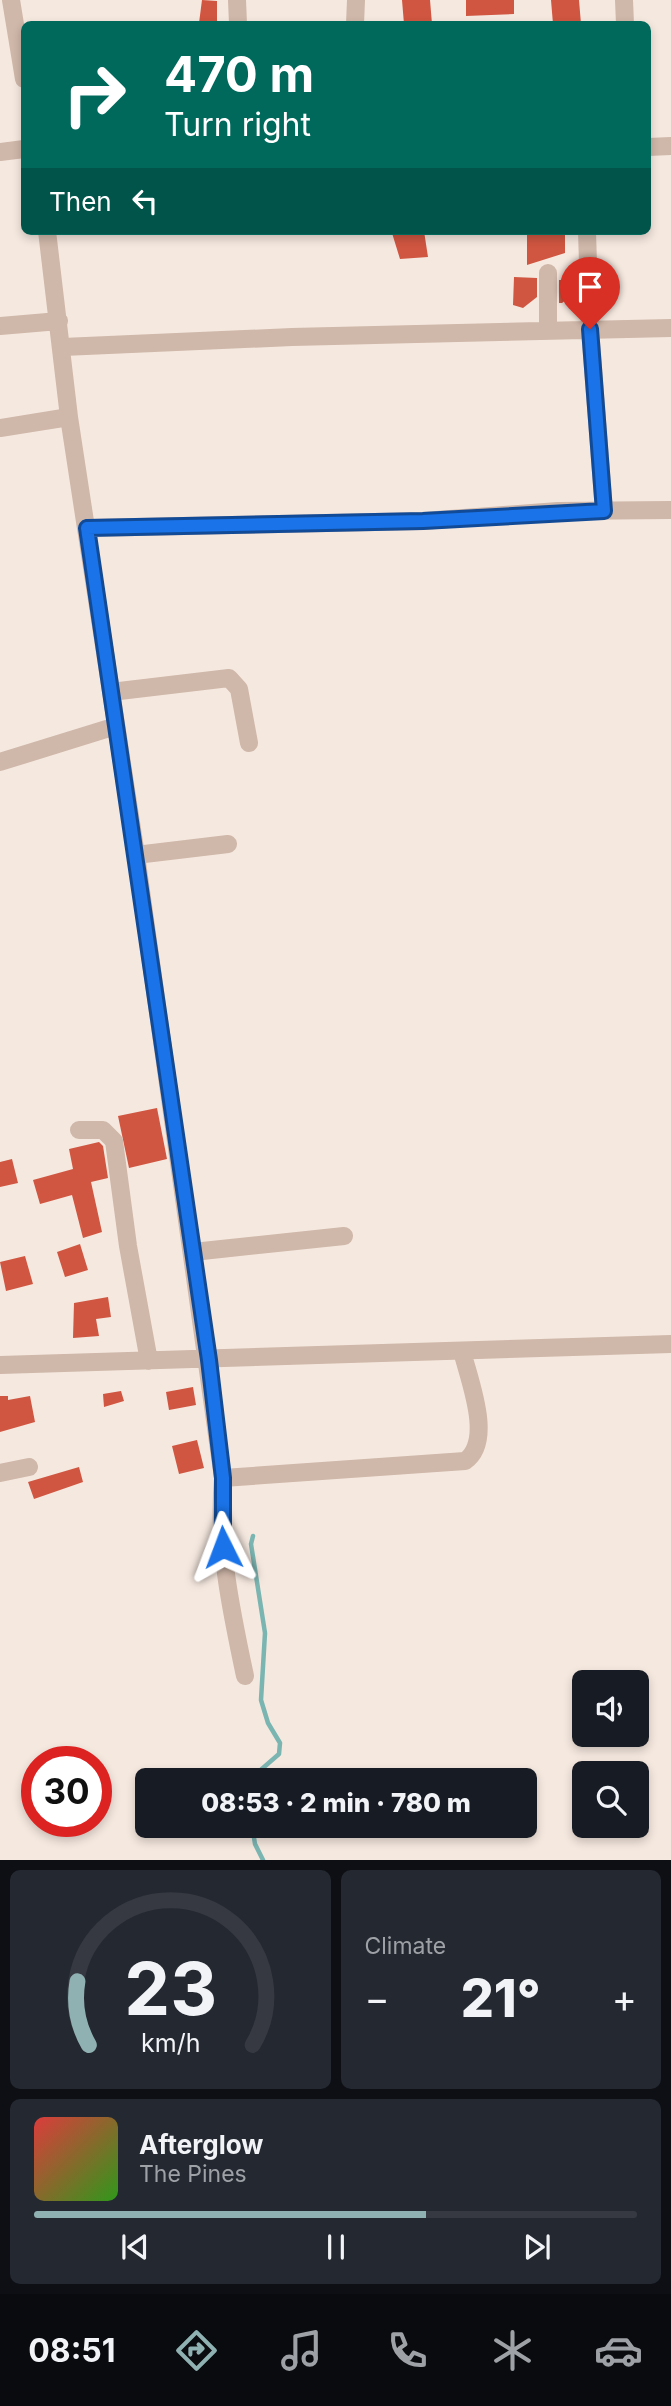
<!DOCTYPE html>
<meta charset="utf-8">
<style>
:root{--surface:#171b24;--page:#242831;--text:#f1f3f6;--muted:#9ea1a6;--line:#363941;--accent:#90b1b2}
body{margin:0;font-family:Inter,sans-serif;background:var(--page);color:var(--text);height:100vh;display:flex;flex-direction:column;font-size:26px;white-space:nowrap}
*{box-sizing:border-box;margin:0}
p{font-size:23px;color:var(--muted)}
.icon{flex:none;width:38px;height:38px;fill:none;stroke:currentColor;stroke-width:2;stroke-linecap:round;stroke-linejoin:round}
.map{position:relative;height:1860px;overflow:hidden}
.drawer{display:flex;flex-direction:column;gap:10px;padding:10px;background:#0d0f14;flex:1}
.drawer>*{flex:none}
.top-card{position:absolute;left:21px;top:21px;width:630px;height:214px;border-radius:10px;box-shadow:0 4px 10px #0003;background:#00695c;color:#fff;overflow:hidden}
.fabs{position:absolute;left:572px;top:1670px;display:grid;gap:14px}
.fabs a{display:grid;place-items:center;width:77px;height:77px;border-radius:10px;background:var(--surface);box-shadow:0 4px 10px #0003;font-size:35px}
.speed{position:absolute;left:21px;top:1746px;display:flex;gap:14px;font-size:35px;font-weight:700;text-align:center}
.speed>*{display:grid;place-content:center;width:91px;height:91px;border-radius:50%;background:var(--surface);box-shadow:0 4px 10px #0003;line-height:1}
.speed .limit{border:10px solid #d22;background:#fff;color:#111}
.pin{position:absolute;display:grid;place-items:center;width:60px;height:60px;color:#fff;margin:-72px -30px;border-radius:50% 50% 50% 0;rotate:-45deg;box-shadow:0 0 7px #0007}
.pin .icon{rotate:45deg}
.me{position:absolute;width:77px;margin:-38px;rotate:357deg;stroke-linejoin:round;filter:drop-shadow(0 0 5px #0008)}
.turn{display:flex;align-items:center;gap:24px;height:147px;padding:0 28px;font-size:32px}
.turn .icon{width:91px;height:91px;stroke-width:2.5}
.turn b{display:block;font-size:49px;line-height:60px}
.then{display:flex;align-items:center;height:66px;padding:0 28px;background:#0003;gap:14px;font-size:26px}
.big{font-size:52px;font-weight:800;line-height:1.1}
.drawer .tile{flex:1;display:flex;flex-direction:column;justify-content:center;gap:10px;min-width:0;padding:0 24px;border-radius:10px;background:var(--page)}
.drawer .dial{align-items:center;gap:0}
.dial svg{height:182px;overflow:visible;fill:none;stroke:var(--line);stroke-width:7;stroke-linecap:round;text-anchor:middle}
.dial text{fill:var(--text);stroke:none}
.song{display:flex;align-items:center;gap:21px}
.cover{width:84px;height:84px;border-radius:10px;background:linear-gradient(135deg,hsl(0 70% 55%),hsl(110 70% 35%))}
.played{height:7px;border-radius:4px;background:linear-gradient(90deg,var(--accent) 65%,var(--line) 65%)}
.keys{display:flex;justify-content:space-around;direction:ltr}
.heat{display:flex;justify-content:space-between;align-items:center;font-size:38px;direction:ltr}
.drawer .tiles{flex:1;display:grid;gap:10px;grid-template-columns:1fr 1fr}
.tile:last-child{grid-column:span 2}
.trip{position:absolute;left:135px;top:1768px;width:402px;height:70px;border-radius:10px;background:var(--surface);box-shadow:0 4px 10px #0003;font-weight:800;line-height:70px;text-align:center}
.tabs{display:flex;height:112px;justify-content:space-around;align-items:center;background:#090b0e;color:var(--muted)}
.tabs .icon{width:49px;height:49px}
.tabs .on{color:var(--accent)}
.tabs b{font-size:32px;color:var(--text)}
.map>svg:first-child{display:block}
.lines{fill:none;stroke-linecap:round;stroke-linejoin:round}
.stream{stroke:#7bb5b2;stroke-width:4.5}
.building{fill:#d05641}
.minor{stroke:#cfb7a9;stroke-width:18}
.route-casing{stroke:#114b97;stroke-width:18}
.route{stroke:#1a73e8;stroke-width:12}
</style>
<div class="map">
<svg width="671" height="1860" viewBox="0 0 671 1860">
<rect width="100%" height="100%" fill="#f5e8df"/>
<g class="lines">
<path class="stream" d="M 249,1780 L 279,1754 L 280,1743 L 268,1723 L 261,1700 L 265,1633 L 251,1544 L 253,1536
M 252,1825 L 255,1844 L 263,1860"/>
</g>
<path class="building" d="M 202,0 L 217,1 L 217,24 L 199,23 Z
M 402,0 L 430,0 L 432,24 L 404,24 Z
M 466,0 L 514,0 L 514,14 L 466,16 Z
M 551,0 L 579,0 L 581,24 L 553,24 Z
M 424,231 L 428,257 L 400,259 L 392,233 Z
M 527,231 L 565,231 L 565,253 L 527,265 Z
M 514,277 L 537,278 L 537,297 L 523,308 L 513,305 Z
M 559,280 L 567,280 L 568,298 L 562,303 L 559,303 Z
M 157,1108 L 167,1159 L 129,1168 L 118,1116 Z
M 99,1142 L 103,1146 L 108,1178 L 91,1182 L 102,1232 L 83,1238 L 72,1195 L 40,1204 L 33,1180 L 73,1169 L 69,1149 Z
M 12,1159 L 18,1183 L 0,1187 L 0,1162 Z
M 80,1244 L 88,1270 L 65,1277 L 57,1252 Z
M 25,1256 L 33,1284 L 6,1291 L 0,1262 Z
M 108,1297 L 111,1317 L 96,1319 L 99,1336 L 73,1338 L 74,1303 Z
M 193,1387 L 196,1405 L 169,1410 L 166,1392 Z
M 121,1391 L 124,1401 L 104,1407 L 103,1394 Z
M 0,1396 L 8,1396 L 8,1400 L 30,1396 L 35,1422 L 0,1432 Z
M 197,1440 L 204,1468 L 179,1474 L 172,1446 Z
M 79,1467 L 83,1482 L 34,1499 L 28,1482 Z"/>
<g class="lines">
<path class="minor" d="M 11,0 L 24,79
M 237,0 L 238,24
M 624,0 L 625,24
M 355,24 L 356,0
M 648,147 L 671,146
M 0,152 L 24,149
M 47,231 L 69,417 L 136,855 L 223,1478 L 465,1461 C 494,1441 469,1380 462,1351
M 587,231 L 590,329 L 604,511
M 0,326 L 59,321
M 548,330 L 548,273
M 63,347 L 292,337 L 671,328
M 0,428 L 69,417
M 87,528 L 423,521 L 558,511 L 671,510
M 111,692 L 229,678 L 239,689 L 249,743
M 0,762 L 116,726
M 136,855 L 228,844
M 79,1130 L 103,1130 L 114,1141 L 128,1246 L 149,1361
M 193,1252 L 344,1236
M 0,1365 L 671,1344
M 0,1473 L 29,1467
M 223,1478 C 217,1545 231,1610 245,1676"/>
</g>
<g class="lines">
<g class="route-casing">
<path id="route" d="M 223,1547 L 223,1478 L 209,1360 L 87,528 L 423,521 L 604,511 L 590,329"/>
</g>
<use href="#route" class="route"/>
</g>
</svg>
<div class="fabs">
<a><svg class="icon" aria-label="sound" viewBox="0 0 24 24"><path d="M4 9h4l5-4v14l-5-4H4zM17 9q2 3 0 6"/></svg></a>
<a><svg class="icon" aria-label="search" viewBox="0 0 24 24"><circle cx="10" cy="10" r="6"/><path d="M15 15l6 6"/></svg></a>
</div>
<div class="speed"><div class="limit">30</div></div>
<div class="pin" style="left:590px;top:329px;background:#d93025"><svg class="icon" aria-label="arrive" viewBox="0 0 24 24"><path d="M6 21V4h12l-3 4 3 4H6"/></svg></div>
<svg class="me" style="left:223px;top:1547px" viewBox="-20 -20 40 40"><path d="M0-17L14 15 0 8-14 15z" fill="#1a73e8" stroke="#fff" stroke-width="4"/></svg>
<div class="trip">08:53 · 2 min · 780 m</div>
<div class="top-card">
<div class="turn"><svg class="icon" aria-label="right" viewBox="0 0 24 24"><path d="M7 20v-9h11M14 6l5 5-5 5"/></svg><div><b>470 m</b>Turn right</div></div>
<div class="then">Then<svg class="icon" aria-label="left" viewBox="0 0 24 24"><path d="M17 20v-9H6M10 6l-5 5 5 5"/></svg></div>
</div>
</div>
<section class="drawer">
<div class="tiles">
<div class="tile dial"><svg viewBox="0 0 100 80">
<path d="M14 69A42 42 0 1 1 86 69"/>
<path d="M14 69A42 42 0 0 1 9 41" stroke="#90b1b2"/>
<text x="50" y="56" font-size="32" font-weight="700">23</text>
<text x="50" y="72" font-size="11">km/h</text>
</svg></div>
<div class="tile"><p>Climate</p>
<div class="heat"><a>−</a><b class="big">21°</b><a>+</a></div>
</div>
<div class="tile">
<div class="song"><i class="cover"></i><div><b>Afterglow</b><p>The Pines</p></div></div>
<div class="played"></div>
<div class="keys"><svg class="icon" aria-label="previous" viewBox="0 0 24 24"><path d="M18 5L8 12l10 7zM5 5v14"/></svg><svg class="icon" aria-label="pause" viewBox="0 0 24 24"><path d="M8 5v14M16 5v14"/></svg><svg class="icon" aria-label="next" viewBox="0 0 24 24"><path d="M6 5l10 7-10 7zM19 5v14"/></svg></div>
</div>
</div>
</section>
<nav class="tabs">
<b>08:51</b>
<svg class="icon on" aria-label="directions" viewBox="0 0 24 24"><path d="M12 3l9 9-9 9-9-9zM9 14v-3h6M13 9l2 2-2 2"/></svg>
<svg class="icon" aria-label="music" viewBox="0 0 24 24"><path d="M9 18V5l10-2v13"/><circle cx="6" cy="18" r="3"/><circle cx="16" cy="16" r="3"/></svg>
<svg class="icon" aria-label="phone" viewBox="0 0 24 24"><path d="M5 4h4l2 5-3 2q2 4 5 5l2-3 5 2v4C11 20 4 13 5 4z"/></svg>
<svg class="icon" aria-label="climate" viewBox="0 0 24 24"><path d="M12 3v18M4 7l16 10M4 17L20 7"/></svg>
<svg class="icon" aria-label="car" viewBox="0 0 24 24"><path d="M5 17H2v-5l4-1 3-4h7l3 4 3 1v5h-3M9 17h6M6 11h13"/><circle cx="7" cy="17" r="2"/><circle cx="17" cy="17" r="2"/></svg>
</nav>
